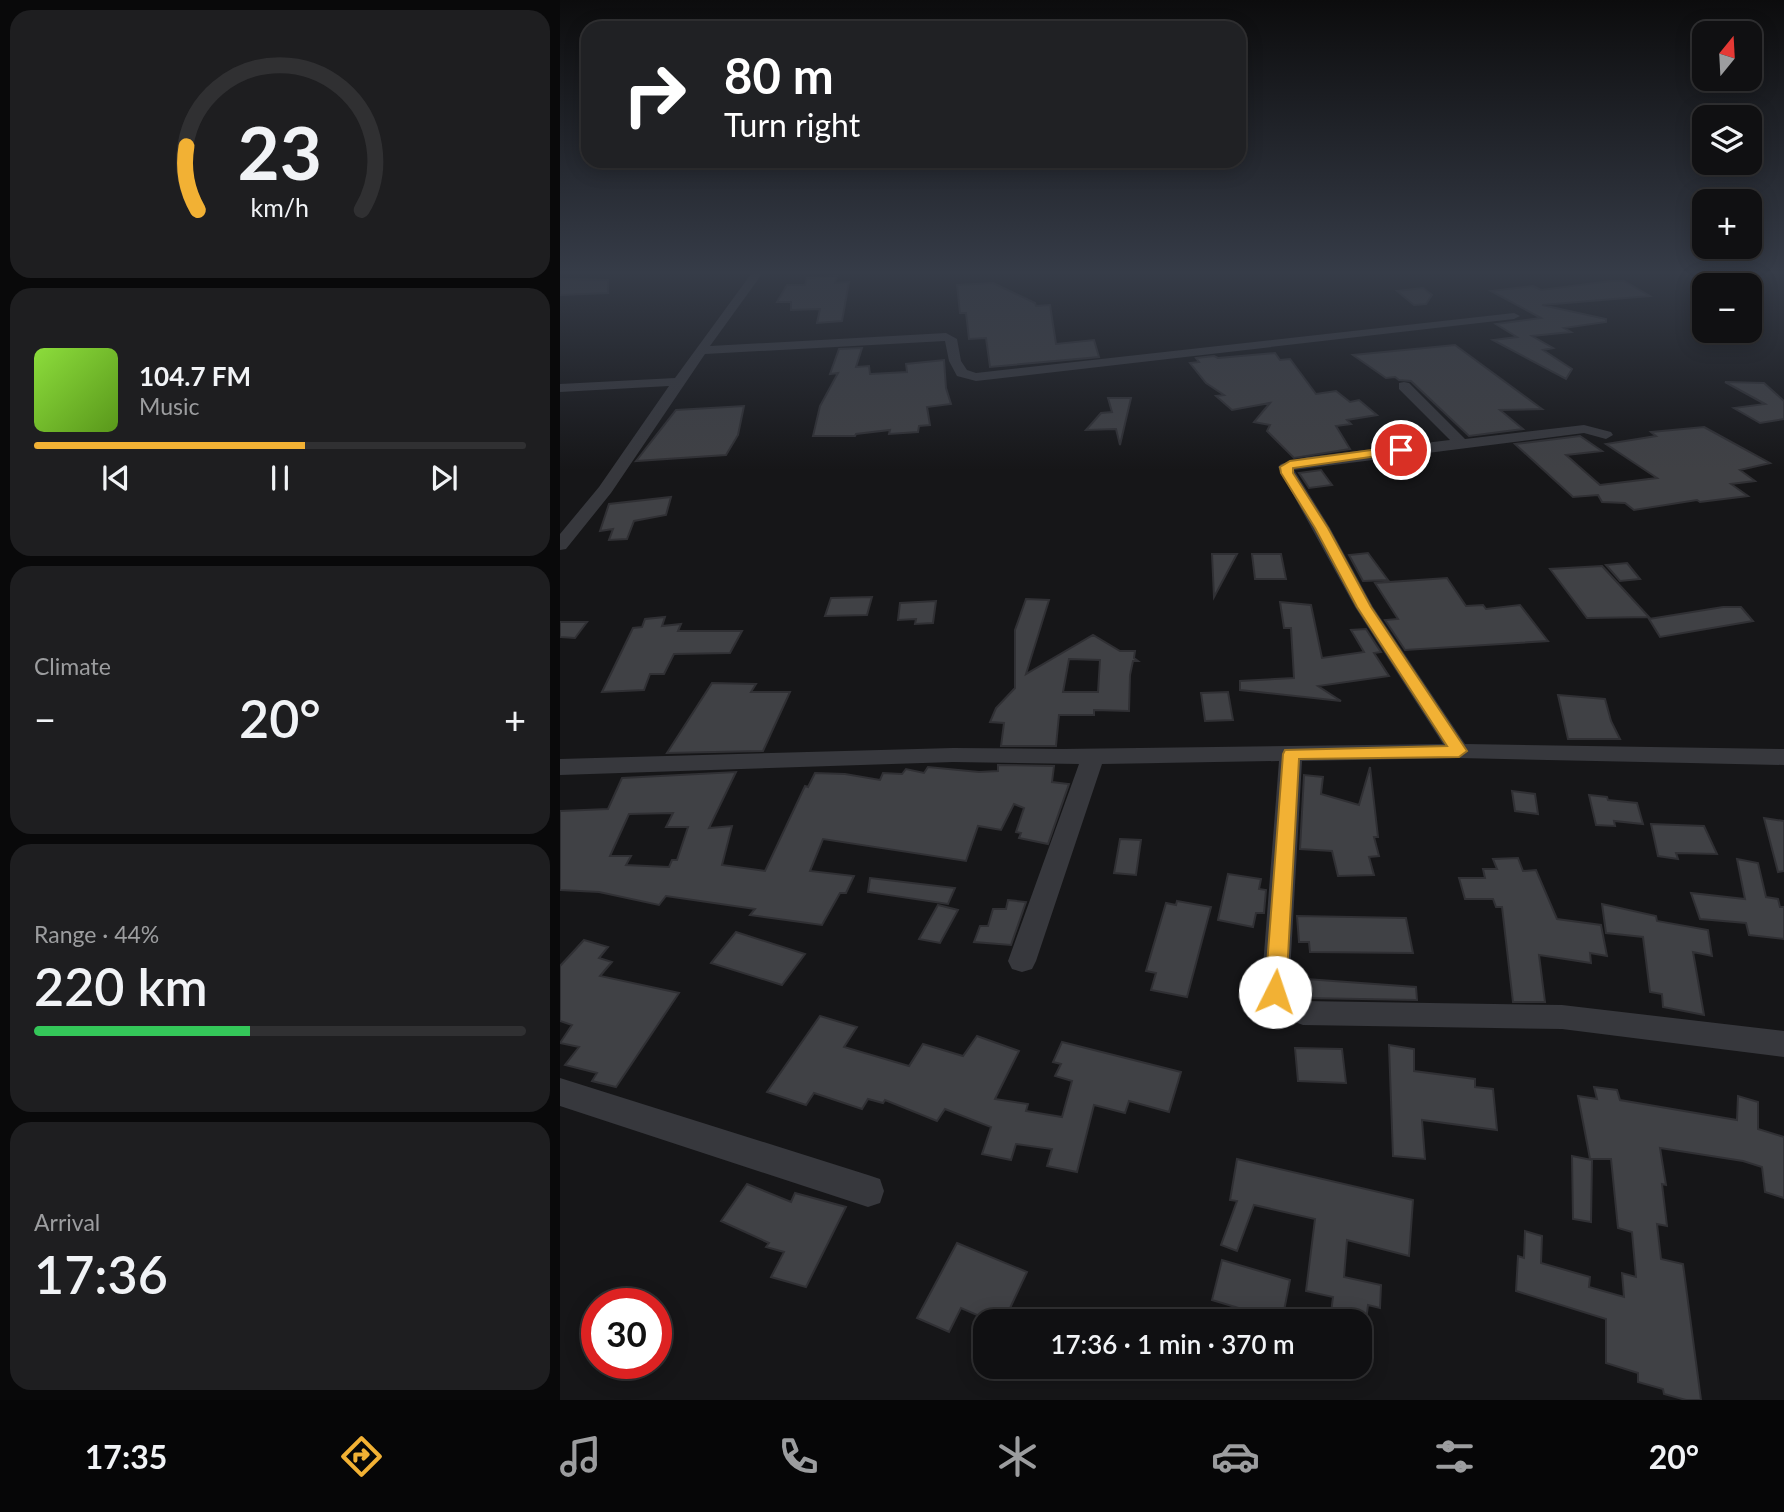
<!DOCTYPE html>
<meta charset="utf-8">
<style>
:root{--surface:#101012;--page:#1e1e20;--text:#f1f3f6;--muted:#9c9d9f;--line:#303032;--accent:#f2b134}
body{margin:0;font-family:Lato,sans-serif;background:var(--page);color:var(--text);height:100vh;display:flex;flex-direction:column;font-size:26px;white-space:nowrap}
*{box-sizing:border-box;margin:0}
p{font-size:23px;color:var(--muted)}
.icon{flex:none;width:38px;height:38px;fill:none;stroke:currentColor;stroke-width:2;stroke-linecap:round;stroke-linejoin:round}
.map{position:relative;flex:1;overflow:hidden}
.sheet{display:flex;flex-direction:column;gap:10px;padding:10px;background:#09090a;width:560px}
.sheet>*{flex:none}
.hud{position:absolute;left:21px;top:21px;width:665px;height:147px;border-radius:21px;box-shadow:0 4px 18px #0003,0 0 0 2px var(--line);background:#202124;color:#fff;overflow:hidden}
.needle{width:46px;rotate:18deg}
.tools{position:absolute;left:1132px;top:21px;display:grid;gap:14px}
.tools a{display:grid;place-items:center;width:70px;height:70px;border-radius:14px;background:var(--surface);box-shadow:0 4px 18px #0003,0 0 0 2px var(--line);font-size:35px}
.speed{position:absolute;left:21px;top:1288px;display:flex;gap:14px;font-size:35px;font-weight:700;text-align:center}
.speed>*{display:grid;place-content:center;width:91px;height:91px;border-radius:50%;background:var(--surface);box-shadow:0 4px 18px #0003,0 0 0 2px var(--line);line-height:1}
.speed .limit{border:10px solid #d22;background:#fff;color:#111}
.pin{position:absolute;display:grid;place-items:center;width:60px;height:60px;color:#fff;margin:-30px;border:4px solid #fff;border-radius:50%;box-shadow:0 2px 7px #0007}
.me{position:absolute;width:77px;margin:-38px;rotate:4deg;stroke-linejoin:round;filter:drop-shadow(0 0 5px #0008)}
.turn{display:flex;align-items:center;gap:24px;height:147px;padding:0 28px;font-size:32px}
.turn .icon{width:91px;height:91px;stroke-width:2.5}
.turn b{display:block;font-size:49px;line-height:60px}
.big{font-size:52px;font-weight:600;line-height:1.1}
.sheet .tile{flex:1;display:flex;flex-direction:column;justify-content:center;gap:10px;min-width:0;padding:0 24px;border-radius:21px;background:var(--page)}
.sheet .dial{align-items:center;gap:0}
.dial svg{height:182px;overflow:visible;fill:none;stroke:var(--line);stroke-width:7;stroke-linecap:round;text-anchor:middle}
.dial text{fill:var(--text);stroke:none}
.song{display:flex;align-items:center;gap:21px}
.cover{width:84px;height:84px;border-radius:10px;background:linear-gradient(135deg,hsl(90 70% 55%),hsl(90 70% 35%))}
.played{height:7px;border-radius:4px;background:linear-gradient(90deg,var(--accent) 55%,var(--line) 55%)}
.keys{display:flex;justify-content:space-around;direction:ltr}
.heat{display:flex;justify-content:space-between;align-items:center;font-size:38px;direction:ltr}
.charge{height:10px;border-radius:5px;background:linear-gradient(90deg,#34c759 44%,var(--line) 0)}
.trip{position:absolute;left:413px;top:1309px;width:399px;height:70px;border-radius:21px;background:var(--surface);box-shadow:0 4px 18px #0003,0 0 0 2px var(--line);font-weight:600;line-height:70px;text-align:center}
.tab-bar{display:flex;height:112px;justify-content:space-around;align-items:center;background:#060607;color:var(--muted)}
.tab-bar .icon{width:49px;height:49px}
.tab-bar .current{color:var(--accent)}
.tab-bar b{font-size:32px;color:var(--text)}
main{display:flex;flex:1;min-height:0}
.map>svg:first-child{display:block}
.building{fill:#404145;stroke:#303034;stroke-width:2;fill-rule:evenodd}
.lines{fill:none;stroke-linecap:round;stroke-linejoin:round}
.street{fill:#37383d;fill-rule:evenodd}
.route{fill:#f2b134;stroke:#9d7322;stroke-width:2}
</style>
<main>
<section class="sheet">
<div class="tile dial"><svg viewBox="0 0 100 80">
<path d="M14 69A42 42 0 1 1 86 69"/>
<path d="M14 69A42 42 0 0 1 9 41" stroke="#f2b134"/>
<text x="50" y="56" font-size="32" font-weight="700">23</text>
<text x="50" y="72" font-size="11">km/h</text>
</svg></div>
<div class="tile">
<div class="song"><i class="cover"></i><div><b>104.7 FM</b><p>Music</p></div></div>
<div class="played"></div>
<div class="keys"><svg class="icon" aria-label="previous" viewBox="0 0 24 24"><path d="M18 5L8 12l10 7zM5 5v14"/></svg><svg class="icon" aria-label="pause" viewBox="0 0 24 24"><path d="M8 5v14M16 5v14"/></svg><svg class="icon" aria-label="next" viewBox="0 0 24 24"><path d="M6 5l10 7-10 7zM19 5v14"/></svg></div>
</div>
<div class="tile"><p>Climate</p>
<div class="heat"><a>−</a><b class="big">20°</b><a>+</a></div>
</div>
<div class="tile"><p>Range · 44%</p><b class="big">220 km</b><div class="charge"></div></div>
<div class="tile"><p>Arrival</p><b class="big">17:36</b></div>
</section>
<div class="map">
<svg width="1224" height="1400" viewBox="0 0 1224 1400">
<rect width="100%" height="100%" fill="#161618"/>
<path class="building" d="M 277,276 L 275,283 L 289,282 L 282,321 L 257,323 L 260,309 L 231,310 L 231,302 L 217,302 L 227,285 L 245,285 L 247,278 Z
M 0,279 L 48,280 L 48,293 L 0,295 Z
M 1051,281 L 1064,281 L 1090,296 L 982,305 L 1046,319 L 1046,322 L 1004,328 L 1011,332 L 972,336 L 993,348 L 983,350 L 1012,369 L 1006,379 L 933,340 L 957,337 L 936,324 L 981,318 L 931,291 L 973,286 L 981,290 Z
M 433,283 L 475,303 L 476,306 L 490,305 L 496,344 L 534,340 L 539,357 L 430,367 L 426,338 L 409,339 L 406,313 L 400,313 L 397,285 Z
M 863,288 L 872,295 L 866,304 L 854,305 L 837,291 Z
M 895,345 L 982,409 L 940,410 L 963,429 L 909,436 L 851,381 L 839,380 L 835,377 L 826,378 L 793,355 Z
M 302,348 L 296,367 L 309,366 L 310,374 L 347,372 L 346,364 L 384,360 L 386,388 L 391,404 L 367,407 L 370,425 L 359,426 L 358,432 L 329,434 L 330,430 L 296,434 L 295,436 L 253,436 L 260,406 L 278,373 L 270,374 L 279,349 Z
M 715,353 L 720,360 L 730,359 L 756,394 L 776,391 L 790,402 L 799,400 L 817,415 L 787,420 L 791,424 L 776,426 L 790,449 L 734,458 L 707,431 L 710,425 L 694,422 L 710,403 L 672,410 L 656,396 L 664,395 L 646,383 L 630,363 L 639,362 L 636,358 L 654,356 L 658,358 Z
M 1165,382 L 1204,383 L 1224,401 L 1224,419 L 1200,423 L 1174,408 L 1205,404 Z
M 548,398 L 571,398 L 560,445 L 556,429 L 526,430 L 541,413 L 552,412 Z
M 184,406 L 178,435 L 166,455 L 76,461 L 116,410 Z
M 1144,427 L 1210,463 L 1180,470 L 1195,481 L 1171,484 L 1188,496 L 1140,502 L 1137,500 L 1074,510 L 1065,503 L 1042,502 L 1038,495 L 1013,497 L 955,444 L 1020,436 L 1042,451 L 1006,455 L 1040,485 L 1097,478 L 1046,444 L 1096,436 L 1091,432 Z
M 761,470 L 772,485 L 749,488 L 739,473 Z
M 111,497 L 106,515 L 74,521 L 67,539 L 49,540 L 53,529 L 40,531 L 49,504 Z
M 808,553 L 828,580 L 803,581 L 789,555 Z
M 652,554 L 677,554 L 654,597 Z
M 692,554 L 721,554 L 726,579 L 695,579 Z
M 1067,563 L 1080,579 L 1060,581 L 1046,565 Z
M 1042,566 L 1089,617 L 1027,618 L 990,569 Z
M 887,578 L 906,606 L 923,605 L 926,609 L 960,605 L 988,641 L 845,650 L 825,620 L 838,619 L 815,583 Z
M 312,597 L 307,615 L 265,616 L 271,598 Z
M 466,599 L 489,600 L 466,674 L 533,635 L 560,651 L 575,651 L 574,658 L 578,661 L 573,661 L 570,675 L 569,711 L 534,710 L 534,715 L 499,715 L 496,746 L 441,746 L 444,723 L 430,722 L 436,708 L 455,688 L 455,630 ZM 509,659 L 540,660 L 538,692 L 503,692 Z
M 376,601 L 373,623 L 355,624 L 356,619 L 338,620 L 340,603 Z
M 720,602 L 751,605 L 762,658 L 804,652 L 791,630 L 806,629 L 821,652 L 814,653 L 829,676 L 758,686 L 781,701 L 680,690 L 680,681 L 734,678 L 731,628 L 724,628 Z
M 1163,607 L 1181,607 L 1193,621 L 1100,637 L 1089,619 Z
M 105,617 L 102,626 L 121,624 L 118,631 L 182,631 L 170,653 L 114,654 L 104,674 L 90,674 L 84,690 L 42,692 L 73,628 L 82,627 L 85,619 Z
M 0,622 L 27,622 L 15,638 L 0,637 Z
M 152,683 L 196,684 L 191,692 L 230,692 L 203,751 L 107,753 Z
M 668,692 L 673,720 L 645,721 L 641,693 Z
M 998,695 L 1045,699 L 1051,721 L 1060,739 L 1008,739 Z
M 438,765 L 494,766 L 492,782 L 509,784 L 488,844 L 459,838 L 461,833 L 456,832 L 464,808 L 454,804 L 441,830 L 418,826 L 406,861 L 263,839 L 250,871 L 294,876 L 286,893 L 280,893 L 262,925 L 190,915 L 195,909 L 106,896 L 99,905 L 39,892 L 0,890 L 0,811 L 48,809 L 62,778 L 176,772 L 149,828 L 172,826 L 162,865 L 205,871 L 245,786 L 248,787 L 255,773 L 285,774 L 320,780 L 323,773 L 342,774 L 346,769 L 364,773 L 368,767 L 419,772 L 438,771 ZM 113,813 L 106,827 L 128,827 L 117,860 L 112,860 L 109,867 L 66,865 L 71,856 L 50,856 L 69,814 Z
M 810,767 L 818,837 L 814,837 L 819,856 L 809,857 L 814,875 L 778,876 L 772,851 L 740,849 L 744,775 L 763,777 L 761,794 L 799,805 Z
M 952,791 L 975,794 L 978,814 L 955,811 Z
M 1029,795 L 1047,797 L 1048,800 L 1077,803 L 1083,824 L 1054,821 L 1055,826 L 1036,825 Z
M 1204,818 L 1224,821 L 1224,871 L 1218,872 Z
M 1091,824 L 1144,826 L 1157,854 L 1116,853 L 1118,859 L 1098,856 Z
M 560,839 L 581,840 L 576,875 L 554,873 Z
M 958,858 L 963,871 L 976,870 L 997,919 L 1041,925 L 1047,956 L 1030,953 L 1031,963 L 979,955 L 985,1002 L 953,1002 L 942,907 L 936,907 L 933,899 L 905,899 L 899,878 L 925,878 L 923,869 L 937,869 L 933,859 Z
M 1177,859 L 1198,863 L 1206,897 L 1218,899 L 1220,907 L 1224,907 L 1224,939 L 1189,935 L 1186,923 L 1140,919 L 1131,893 L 1185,899 Z
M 668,874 L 701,879 L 699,889 L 706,890 L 704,913 L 696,913 L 693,927 L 658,920 Z
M 310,878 L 395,888 L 388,904 L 308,892 Z
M 448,900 L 466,902 L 451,945 L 414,942 L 420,926 L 428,926 L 433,909 L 446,909 Z
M 617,901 L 651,907 L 627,997 L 591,990 L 596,973 L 586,971 L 606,903 L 616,905 Z
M 1042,904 L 1096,916 L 1097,921 L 1148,930 L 1152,956 L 1133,952 L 1144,1015 L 1103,1007 L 1102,994 L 1090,992 L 1083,937 L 1046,933 Z
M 378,905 L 398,910 L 380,943 L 359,939 Z
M 737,916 L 846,918 L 853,953 L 750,952 L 749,942 L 739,942 Z
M 176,932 L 245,954 L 222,985 L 151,963 Z
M 24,940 L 48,947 L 39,958 L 52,962 L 40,976 L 119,993 L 56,1087 L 32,1081 L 37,1073 L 5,1065 L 19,1047 L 0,1043 L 12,1025 L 0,1021 L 0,966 Z
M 732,978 L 856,987 L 857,1000 L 744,998 L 732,990 Z
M 260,1016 L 297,1027 L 284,1047 L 349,1066 L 363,1044 L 403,1056 L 417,1036 L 459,1051 L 435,1099 L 468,1104 L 466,1111 L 502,1117 L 512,1081 L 495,1076 L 501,1064 L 493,1062 L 502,1042 L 621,1072 L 609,1112 L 569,1101 L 565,1113 L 534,1105 L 517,1172 L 487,1166 L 492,1149 L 456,1144 L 451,1160 L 422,1154 L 431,1127 L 385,1109 L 377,1121 L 325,1100 L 323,1103 L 308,1099 L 302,1109 L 254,1093 L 246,1105 L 207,1092 Z
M 829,1045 L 854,1049 L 854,1071 L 915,1079 L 915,1087 L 933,1089 L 937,1130 L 862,1120 L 865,1159 L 833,1156 Z
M 735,1048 L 782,1049 L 786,1083 L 738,1081 Z
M 1034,1087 L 1057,1090 L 1060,1100 L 1177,1120 L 1178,1096 L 1198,1102 L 1198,1129 L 1224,1137 L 1224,1198 L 1205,1192 L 1202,1167 L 1183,1161 L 1100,1148 L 1106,1185 L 1102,1184 L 1107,1226 L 1097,1224 L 1101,1259 L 1123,1264 L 1141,1400 L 1126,1400 L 1104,1394 L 1103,1389 L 1078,1382 L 1078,1373 L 1046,1363 L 1046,1319 L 956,1291 L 958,1256 L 964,1258 L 965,1231 L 982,1236 L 981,1263 L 1030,1277 L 1029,1287 L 1064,1297 L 1062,1273 L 1076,1277 L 1072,1232 L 1058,1228 L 1051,1159 L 1030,1159 L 1018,1096 L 1037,1099 Z
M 1012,1156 L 1032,1160 L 1031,1222 L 1013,1219 Z
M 677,1159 L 853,1200 L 849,1256 L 787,1240 L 784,1277 L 821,1285 L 820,1308 L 808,1305 L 806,1321 L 770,1321 L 773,1297 L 746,1291 L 755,1219 L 694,1205 L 677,1251 L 661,1245 L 677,1201 L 670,1200 Z
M 187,1184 L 231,1202 L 235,1193 L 286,1207 L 246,1287 L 211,1277 L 224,1252 L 206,1247 L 209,1243 L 161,1221 Z
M 397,1243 L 467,1272 L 444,1321 L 431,1321 L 401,1308 L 389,1332 L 357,1318 Z
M 662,1260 L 730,1280 L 722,1321 L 652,1300 Z"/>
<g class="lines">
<path class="street" d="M 191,274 L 202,274 L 150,346 L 386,333 L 397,339 L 401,361 L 407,370 L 416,373 L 954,313 L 960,316 L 954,319 L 416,381 L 397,376 L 389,361 L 385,341 L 145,354 L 51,493 L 6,549 L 0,550 L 0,534 L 39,487 L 109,386 L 0,392 L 0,384 L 115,378 Z
M 844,382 L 849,383 L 905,439 L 1024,425 L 1051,432 L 1053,435 L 1046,439 L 1024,433 L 734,470 L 770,528 L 813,607 L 905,744 L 1224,749 L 1224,765 L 899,758 L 742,761 L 729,991 L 743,1001 L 1002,1005 L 1224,1031 L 1224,1057 L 1002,1029 L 743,1025 L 716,1015 L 701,992 L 719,761 L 542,764 L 476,961 L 472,969 L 462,972 L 452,969 L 448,961 L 519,764 L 393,762 L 0,775 L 0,759 L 393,748 L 503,749 L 883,744 L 795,607 L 718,467 L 721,464 L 747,457 L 890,440 L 839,389 L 839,383 Z
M 0,1078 L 308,1175 L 320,1179 L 324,1191 L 320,1203 L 308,1207 L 0,1106 Z"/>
</g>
<linearGradient id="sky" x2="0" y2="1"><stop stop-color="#0c0c0d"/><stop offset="0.58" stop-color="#363c48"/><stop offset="1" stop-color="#363c48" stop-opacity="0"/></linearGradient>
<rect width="1224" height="470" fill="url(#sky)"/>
<path class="route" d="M 841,446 L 847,450 L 845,452 L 733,468 L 733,473 L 768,528 L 811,607 L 907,751 L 899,757 L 739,759 L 726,992 L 723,998 L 715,1001 L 708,998 L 705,992 L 723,754 L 725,750 L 887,746 L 797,607 L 755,528 L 721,473 L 720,467 L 730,461 Z"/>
</svg>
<div class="tools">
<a><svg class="needle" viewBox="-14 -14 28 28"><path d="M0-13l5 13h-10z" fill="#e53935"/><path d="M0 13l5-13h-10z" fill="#9c9d9f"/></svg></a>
<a><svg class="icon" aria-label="layers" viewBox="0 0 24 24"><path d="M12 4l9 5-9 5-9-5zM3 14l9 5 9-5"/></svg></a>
<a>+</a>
<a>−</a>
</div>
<div class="speed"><div class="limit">30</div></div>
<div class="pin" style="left:841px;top:450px;background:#d93025"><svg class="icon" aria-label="arrive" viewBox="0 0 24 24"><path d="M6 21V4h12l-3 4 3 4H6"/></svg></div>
<svg class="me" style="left:715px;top:992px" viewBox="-20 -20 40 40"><circle r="19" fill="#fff"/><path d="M0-13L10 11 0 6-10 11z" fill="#f2b134"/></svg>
<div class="trip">17:36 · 1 min · 370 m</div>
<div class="hud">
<div class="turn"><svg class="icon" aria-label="right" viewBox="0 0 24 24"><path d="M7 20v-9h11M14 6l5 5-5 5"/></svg><div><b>80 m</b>Turn right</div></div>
</div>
</div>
</main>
<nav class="tab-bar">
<b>17:35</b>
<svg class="icon current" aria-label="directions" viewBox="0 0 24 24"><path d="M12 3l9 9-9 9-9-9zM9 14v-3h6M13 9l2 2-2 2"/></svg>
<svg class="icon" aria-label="music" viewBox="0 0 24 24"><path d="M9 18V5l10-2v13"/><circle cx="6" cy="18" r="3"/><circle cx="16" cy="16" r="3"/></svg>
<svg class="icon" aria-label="phone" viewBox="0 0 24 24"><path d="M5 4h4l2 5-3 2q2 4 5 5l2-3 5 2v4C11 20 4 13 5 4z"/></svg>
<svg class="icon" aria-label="climate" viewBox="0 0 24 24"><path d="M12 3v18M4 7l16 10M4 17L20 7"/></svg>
<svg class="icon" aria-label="car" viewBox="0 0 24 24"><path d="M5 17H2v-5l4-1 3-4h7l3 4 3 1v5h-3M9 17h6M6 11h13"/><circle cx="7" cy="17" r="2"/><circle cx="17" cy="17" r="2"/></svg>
<svg class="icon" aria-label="filters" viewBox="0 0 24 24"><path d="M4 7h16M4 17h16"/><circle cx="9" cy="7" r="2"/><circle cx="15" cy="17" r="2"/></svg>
<b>20°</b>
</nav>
